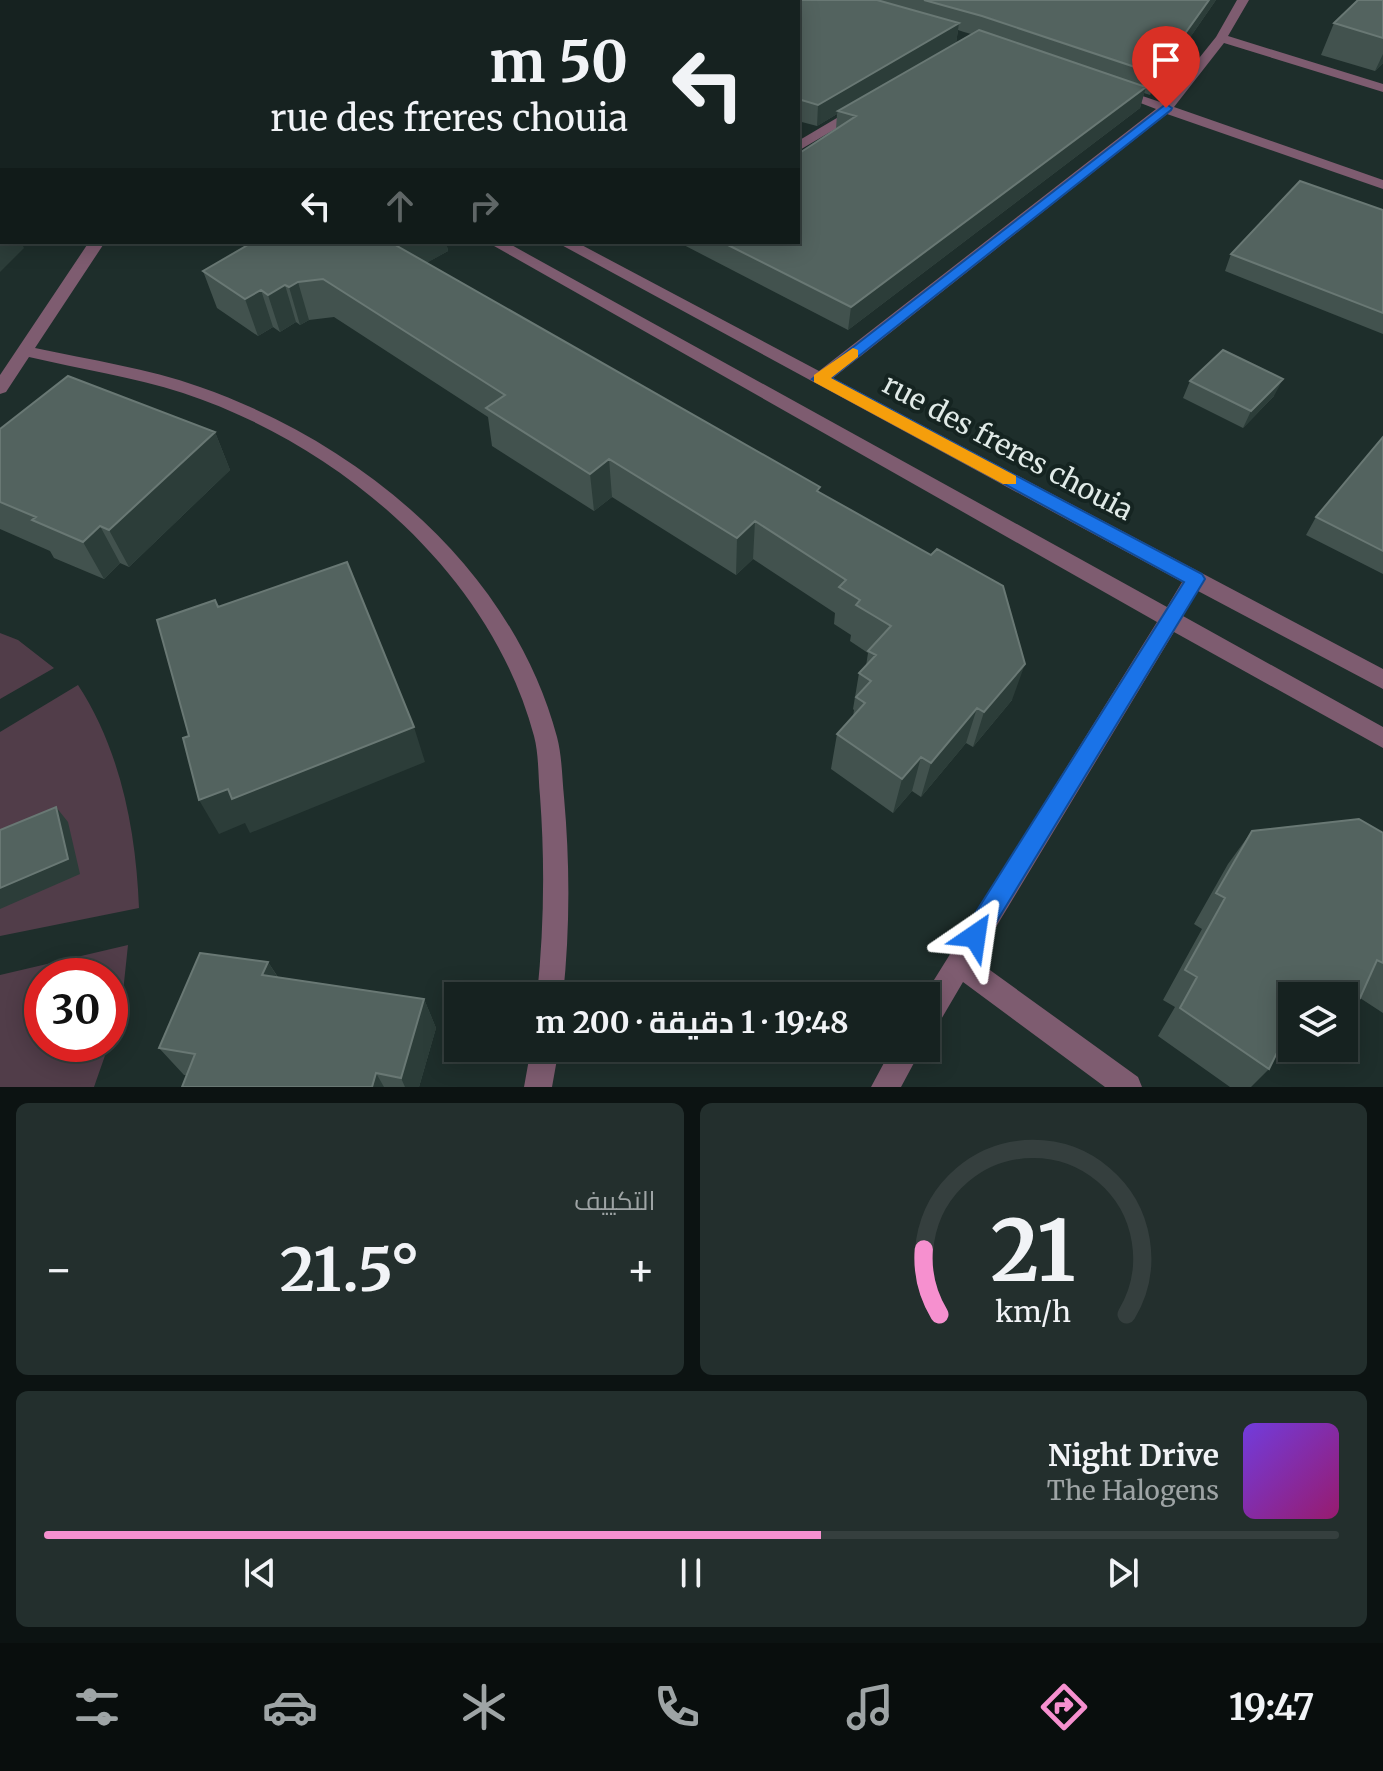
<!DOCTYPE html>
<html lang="ar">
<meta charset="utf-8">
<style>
:root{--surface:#162220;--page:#232f2d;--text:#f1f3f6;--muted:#9ea4a5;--line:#353f3e;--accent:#f690cf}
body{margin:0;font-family:Merriweather,Cairo,serif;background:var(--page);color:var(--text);direction:rtl;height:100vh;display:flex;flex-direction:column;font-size:30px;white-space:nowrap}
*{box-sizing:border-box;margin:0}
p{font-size:26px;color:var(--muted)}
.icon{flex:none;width:44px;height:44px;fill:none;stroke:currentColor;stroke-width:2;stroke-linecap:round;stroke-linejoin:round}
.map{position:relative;height:1087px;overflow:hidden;direction:ltr}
.panel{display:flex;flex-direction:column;gap:16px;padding:16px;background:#0c1312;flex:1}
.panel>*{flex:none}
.top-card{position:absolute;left:0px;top:0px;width:800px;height:244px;box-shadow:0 4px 20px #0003,0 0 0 2px var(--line);direction:rtl;background:#162220;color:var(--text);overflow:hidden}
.buttons{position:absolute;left:1278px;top:982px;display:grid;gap:16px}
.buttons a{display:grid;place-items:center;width:80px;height:80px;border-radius:0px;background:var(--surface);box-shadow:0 4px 20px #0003,0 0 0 2px var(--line);font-size:40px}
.speed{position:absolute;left:24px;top:958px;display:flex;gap:16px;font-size:40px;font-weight:700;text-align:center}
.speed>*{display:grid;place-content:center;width:104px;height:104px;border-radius:50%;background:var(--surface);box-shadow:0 4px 20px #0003,0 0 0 2px var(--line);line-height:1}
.speed .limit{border:12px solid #d22;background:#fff;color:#111}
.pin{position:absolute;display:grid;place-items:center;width:68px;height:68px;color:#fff;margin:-82px -34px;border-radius:50% 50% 50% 0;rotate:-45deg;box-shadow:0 0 8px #0007}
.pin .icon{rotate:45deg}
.me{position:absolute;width:88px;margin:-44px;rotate:32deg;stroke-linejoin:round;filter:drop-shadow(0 0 6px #0008)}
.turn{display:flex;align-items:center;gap:28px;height:168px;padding:0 40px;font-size:36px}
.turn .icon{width:104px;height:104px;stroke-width:2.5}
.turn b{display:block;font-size:56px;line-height:68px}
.lanes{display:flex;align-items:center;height:76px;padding:0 40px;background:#0003;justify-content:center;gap:40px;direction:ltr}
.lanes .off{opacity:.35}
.big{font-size:60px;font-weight:700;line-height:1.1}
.panel .widget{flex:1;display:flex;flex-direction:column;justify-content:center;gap:12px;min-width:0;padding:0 28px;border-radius:12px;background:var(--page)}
.panel .dial{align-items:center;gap:0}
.dial svg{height:208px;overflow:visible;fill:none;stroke:var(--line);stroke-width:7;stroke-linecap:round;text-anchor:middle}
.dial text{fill:var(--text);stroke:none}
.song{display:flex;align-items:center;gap:24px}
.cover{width:96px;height:96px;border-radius:12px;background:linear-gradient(135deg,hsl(260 70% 55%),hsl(320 70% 35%))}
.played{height:8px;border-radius:4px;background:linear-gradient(90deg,var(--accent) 60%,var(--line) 60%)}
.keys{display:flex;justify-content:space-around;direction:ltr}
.heat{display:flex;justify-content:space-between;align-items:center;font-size:44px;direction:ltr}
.panel .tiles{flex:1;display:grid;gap:16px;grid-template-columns:1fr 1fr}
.widget:last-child{grid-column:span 2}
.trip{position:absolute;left:444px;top:982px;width:496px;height:80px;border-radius:0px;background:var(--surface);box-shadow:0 4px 20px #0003,0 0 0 2px var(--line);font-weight:700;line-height:80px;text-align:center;direction:rtl}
.tab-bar{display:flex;height:128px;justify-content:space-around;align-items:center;background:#090e0d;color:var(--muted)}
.tab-bar .icon{width:56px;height:56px}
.tab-bar .current{color:var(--accent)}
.tab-bar b{font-size:36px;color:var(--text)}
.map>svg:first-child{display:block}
.green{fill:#513d49}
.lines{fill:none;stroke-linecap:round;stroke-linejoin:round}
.minor{fill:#7e5c70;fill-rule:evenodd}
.wall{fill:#42524e;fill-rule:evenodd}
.shaded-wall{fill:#2c3d39}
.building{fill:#53635f;stroke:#697874;stroke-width:2}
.route{fill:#1a73e8;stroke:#114b97;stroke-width:2}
.slow{fill:#f59e0b}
.labels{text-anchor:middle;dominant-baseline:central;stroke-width:8;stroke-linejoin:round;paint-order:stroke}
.street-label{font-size:28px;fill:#e0eae7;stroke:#152421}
</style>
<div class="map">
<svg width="1383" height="1087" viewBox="0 0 1383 1087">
<rect width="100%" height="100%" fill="#1e2e2b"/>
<path class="green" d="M 0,633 L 18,640 L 54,668 L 0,699 Z
M 78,685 C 121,751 136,831 139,908 L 0,936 L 0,732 Z
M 128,945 L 121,1011 L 110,1042 L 110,976 L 42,976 L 42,1044 L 109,1044 L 94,1087 L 0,1087 L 0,975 Z"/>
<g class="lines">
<path class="minor" d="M 56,0 L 70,0 L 71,2 L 57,2 Z
M 105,0 L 120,0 L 121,2 L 106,2 Z
M 1237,0 L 1249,0 L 1228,36 L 1383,84 L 1383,92 L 1224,43 L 1174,107 L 1383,180 L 1383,189 L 1167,114 L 833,378 L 1383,669 L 1383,689 L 1198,591 L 1183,616 L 1383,727 L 1383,748 L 1174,632 L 976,960 L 1138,1077 L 1142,1087 L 1105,1087 L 963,982 L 936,1028 L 926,1032 L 924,996 L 1157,622 L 487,242 L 506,242 L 1167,607 L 1182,582 L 556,242 L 576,242 L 819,371 L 1156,109 L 1112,92 L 1119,88 L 1163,103 L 1216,37 Z
M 2,55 L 2,63 L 0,64 L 0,56 Z
M 852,109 L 864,112 L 798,151 L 798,141 Z
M 89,242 L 105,242 L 35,348 C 90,360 147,368 200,387 C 360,443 512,568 557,737 C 562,756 562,777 564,797 C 570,864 570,929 563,996 L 537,996 C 544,929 545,863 540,796 C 538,776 539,755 534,736 C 490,572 340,445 183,393 C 133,377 80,369 29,357 L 6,392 L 0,394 L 0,375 Z
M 531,1048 L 559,1048 L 552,1087 L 524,1087 Z
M 892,1048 L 922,1048 L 901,1087 L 871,1087 Z"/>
</g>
<path class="wall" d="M 296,0 L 1216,0 L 1150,95 L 1144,93 L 1140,108 L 848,330 L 678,242 L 798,242 L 836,129 L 837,114 L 817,126 L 798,121 L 798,2 ZM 958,30 L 964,32 L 971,34 L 956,43 Z
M 1383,0 L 1383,63 L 1375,71 L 1321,55 L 1334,23 Z
M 1383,210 L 1383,334 L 1225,271 L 1231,254 Z
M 253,242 L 446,242 L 448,251 L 426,263 L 820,492 L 1012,700 L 973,747 L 966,743 L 921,797 L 912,791 L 893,813 L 831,769 L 837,734 L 853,717 L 854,710 L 853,709 L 859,673 L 866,666 L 868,653 L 850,641 L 851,635 L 834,624 L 835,613 L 753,559 L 736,575 L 612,497 L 594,511 L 492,446 L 488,417 L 334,317 L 309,320 L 300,325 L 296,322 L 280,332 L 273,327 L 258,336 L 217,308 L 203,271 Z
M 1190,381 L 1274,396 L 1243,428 L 1183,398 Z
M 0,429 L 215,432 L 230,470 L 129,567 L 120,563 L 104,579 L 54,558 L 50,551 L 0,529 Z
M 1383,437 L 1383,574 L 1306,535 L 1316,517 Z
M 1252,831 L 1383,833 L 1383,1013 L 1360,998 L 1344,1013 L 1344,996 L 1292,996 L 1292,1043 L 1277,1057 L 1276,1056 L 1269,1069 L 1251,1087 L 1230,1087 L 1158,1036 L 1175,1007 L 1163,1000 L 1202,929 L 1194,924 L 1228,864 Z
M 268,962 L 278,977 L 424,999 L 436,1028 L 419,1087 L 182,1087 L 186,1075 L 184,1075 L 159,1048 Z"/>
<path class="shaded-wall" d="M 1209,0 L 1216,0 L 1150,95 L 1156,74 Z
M 959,23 L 956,44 L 838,111 L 837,114 L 817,126 L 818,105 Z
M 1383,54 L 1383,63 L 1375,71 Z
M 1146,87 L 1140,108 L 848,330 L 851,307 Z
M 2,211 L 2,242 L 21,242 L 24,248 L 0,272 L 0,213 Z
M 389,242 L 446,242 L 448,251 L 398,279 Z
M 298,282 L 309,320 L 300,325 L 289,287 Z
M 285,285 L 296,322 L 280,332 L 268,295 Z
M 261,290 L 273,327 L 258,336 L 245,299 Z
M 1283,379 L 1274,396 L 1243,428 L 1251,411 Z
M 215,432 L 230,470 L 129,567 L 109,530 Z
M 609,459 L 612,497 L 594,511 L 590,474 Z
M 755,521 L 753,559 L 736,575 L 737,538 Z
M 100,526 L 120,563 L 104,579 L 83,542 Z
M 1025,664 L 1012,700 L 973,747 L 984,712 Z
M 977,708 L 966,743 L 921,797 L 931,763 Z
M 414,727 L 425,762 L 250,833 L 245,823 L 219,834 L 199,800 L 228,789 Z
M 921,757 L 912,791 L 893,813 L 902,779 Z
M 56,807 L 68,822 L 80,874 L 0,909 L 0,888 Z
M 268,962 L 287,992 L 262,975 Z
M 424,999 L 436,1028 L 419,1087 L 405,1087 L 401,1078 Z
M 376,1073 L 384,1087 L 372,1087 Z"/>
<path class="building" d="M 296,0 L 877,0 L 959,23 L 818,105 L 798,99 L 798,2 L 291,2 Z
M 924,0 L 1209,0 L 1156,74 L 982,16 Z
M 1358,0 L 1383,0 L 1383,38 L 1334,23 Z
M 979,30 L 1146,87 L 851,307 L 722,242 L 798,242 L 798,154 L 856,116 L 838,111 Z
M 2,112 L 2,211 L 0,213 L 0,113 Z
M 1300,181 L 1383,210 L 1383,313 L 1231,254 Z
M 0,226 L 2,226 L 2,239 L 0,241 Z
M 253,242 L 390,242 L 820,487 L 817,491 L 931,555 L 937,549 L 1003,586 L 1025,664 L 984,712 L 977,708 L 931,763 L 921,757 L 902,779 L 837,734 L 865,703 L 856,697 L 871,681 L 859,673 L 876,655 L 868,651 L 891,626 L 856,605 L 860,600 L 839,587 L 846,580 L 755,521 L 737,538 L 609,459 L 590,474 L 486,408 L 505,395 L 323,279 L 298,282 L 289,287 L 285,285 L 268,295 L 261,290 L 245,299 L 203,271 Z
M 1223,350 L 1283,379 L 1251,411 L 1190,381 Z
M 68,376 L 215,432 L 109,530 L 100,526 L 83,542 L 32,520 L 36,517 L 0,502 L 0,429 Z
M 1383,437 L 1383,551 L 1316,517 Z
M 347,562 L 414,727 L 232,799 L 228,789 L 199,800 L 183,738 L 189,736 L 157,620 L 215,600 L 218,607 Z
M 56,807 L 68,859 L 0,888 L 0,830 Z
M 1359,819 L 1383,833 L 1383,963 L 1377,960 L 1360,998 L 1349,991 L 1344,1002 L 1344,996 L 1292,996 L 1292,1022 L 1269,1069 L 1180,1008 L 1197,977 L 1185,970 L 1225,898 L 1216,893 L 1252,831 Z
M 200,953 L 268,962 L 262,975 L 424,999 L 401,1078 L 376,1073 L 372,1087 L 182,1087 L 195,1054 L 159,1048 Z"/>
<path class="route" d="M 1166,104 L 1172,108 L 1171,110 L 831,378 L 1202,574 L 1205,579 L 983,944 L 975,948 L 966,944 L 963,936 L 966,928 L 1184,582 L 812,379 Z"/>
<path class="slow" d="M 853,348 L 858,350 L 858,357 L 831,378 L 1016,476 L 1016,484 L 1003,484 L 814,382 L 814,375 Z"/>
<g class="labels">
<g class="street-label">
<text transform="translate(1008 447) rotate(28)">rue des freres chouia</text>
</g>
</g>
</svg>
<div class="buttons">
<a><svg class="icon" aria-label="layers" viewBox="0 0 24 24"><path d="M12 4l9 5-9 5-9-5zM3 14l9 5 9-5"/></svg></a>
</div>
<div class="speed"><div class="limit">30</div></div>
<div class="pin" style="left:1166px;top:108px;background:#d93025"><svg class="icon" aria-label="arrive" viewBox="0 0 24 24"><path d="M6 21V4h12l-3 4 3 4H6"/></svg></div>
<svg class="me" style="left:975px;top:936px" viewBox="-20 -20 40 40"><path d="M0-17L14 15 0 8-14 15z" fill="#1a73e8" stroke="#fff" stroke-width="4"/></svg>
<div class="trip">19:48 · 1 دقيقة · 200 m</div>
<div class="top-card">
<div class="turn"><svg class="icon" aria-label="left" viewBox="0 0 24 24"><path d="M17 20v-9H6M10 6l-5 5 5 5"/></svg><div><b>50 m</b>rue des freres chouia</div></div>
<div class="lanes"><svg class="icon" aria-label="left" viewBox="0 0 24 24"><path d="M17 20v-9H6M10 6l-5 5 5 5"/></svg><svg class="icon off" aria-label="ahead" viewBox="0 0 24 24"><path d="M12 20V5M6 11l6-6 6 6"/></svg><svg class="icon off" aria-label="right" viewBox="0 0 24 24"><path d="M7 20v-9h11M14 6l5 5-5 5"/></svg></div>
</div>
</div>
<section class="panel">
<div class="tiles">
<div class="widget dial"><svg viewBox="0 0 100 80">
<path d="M14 69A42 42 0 1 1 86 69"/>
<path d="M14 69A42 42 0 0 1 8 44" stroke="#f690cf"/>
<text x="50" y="56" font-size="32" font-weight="700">21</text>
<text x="50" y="72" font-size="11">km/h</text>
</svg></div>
<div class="widget"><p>التكييف</p>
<div class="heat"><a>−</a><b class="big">21.5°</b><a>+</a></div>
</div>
<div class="widget">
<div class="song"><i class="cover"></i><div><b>Night Drive</b><p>The Halogens</p></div></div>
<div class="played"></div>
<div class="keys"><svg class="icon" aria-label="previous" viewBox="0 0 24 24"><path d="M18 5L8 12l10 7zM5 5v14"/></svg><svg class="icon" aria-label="pause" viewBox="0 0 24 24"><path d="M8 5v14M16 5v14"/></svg><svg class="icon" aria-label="next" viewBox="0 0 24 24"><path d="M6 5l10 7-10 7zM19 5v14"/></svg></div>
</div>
</div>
</section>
<nav class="tab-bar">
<b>19:47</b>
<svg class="icon current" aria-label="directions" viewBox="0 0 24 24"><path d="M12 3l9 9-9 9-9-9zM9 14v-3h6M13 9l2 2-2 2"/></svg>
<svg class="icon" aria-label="music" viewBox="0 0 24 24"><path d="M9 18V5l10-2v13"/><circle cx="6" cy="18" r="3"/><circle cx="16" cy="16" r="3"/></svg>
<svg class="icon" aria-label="phone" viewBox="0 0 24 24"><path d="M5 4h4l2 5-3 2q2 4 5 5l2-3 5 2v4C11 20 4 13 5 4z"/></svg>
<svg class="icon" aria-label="climate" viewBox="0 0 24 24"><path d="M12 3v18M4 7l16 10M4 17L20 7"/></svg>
<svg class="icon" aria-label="car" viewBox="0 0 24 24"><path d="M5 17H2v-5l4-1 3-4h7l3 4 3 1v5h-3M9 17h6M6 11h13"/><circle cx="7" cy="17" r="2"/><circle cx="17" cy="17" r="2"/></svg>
<svg class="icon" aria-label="filters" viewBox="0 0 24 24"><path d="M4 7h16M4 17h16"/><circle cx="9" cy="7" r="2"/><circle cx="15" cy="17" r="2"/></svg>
</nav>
